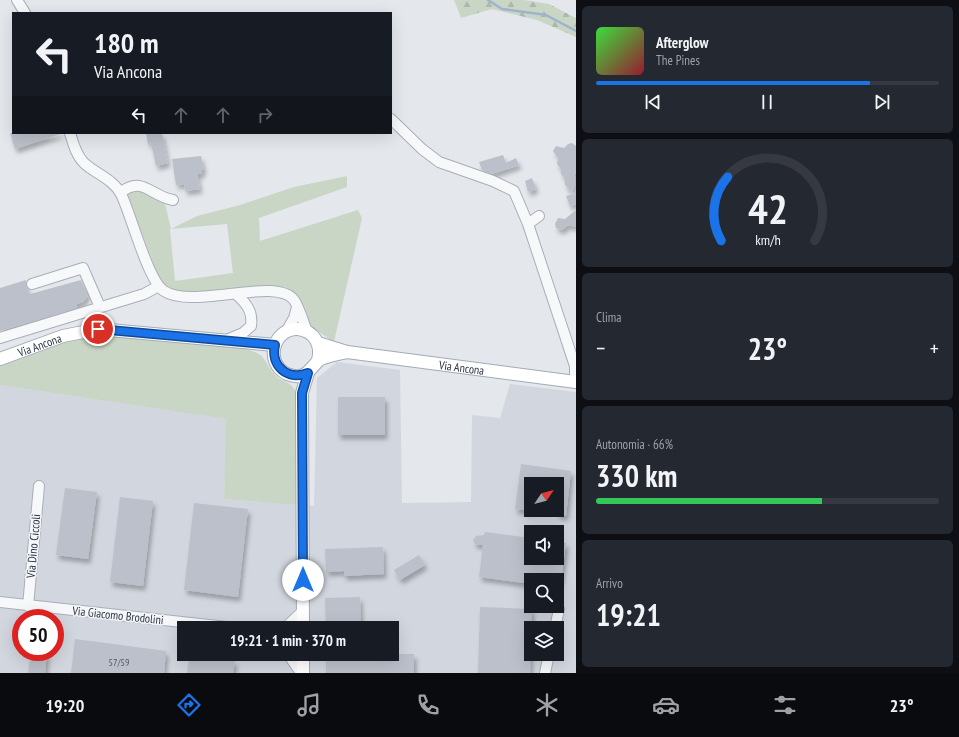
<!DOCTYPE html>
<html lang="it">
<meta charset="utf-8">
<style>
:root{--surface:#171b24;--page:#242831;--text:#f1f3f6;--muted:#9ea1a6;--line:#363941;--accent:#1a73e8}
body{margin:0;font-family:"PT Sans Narrow",sans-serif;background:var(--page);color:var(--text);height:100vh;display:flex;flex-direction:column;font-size:15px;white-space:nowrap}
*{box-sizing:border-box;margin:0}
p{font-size:13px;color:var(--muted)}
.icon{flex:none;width:22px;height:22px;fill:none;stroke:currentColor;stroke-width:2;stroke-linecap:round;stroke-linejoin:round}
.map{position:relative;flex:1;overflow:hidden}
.details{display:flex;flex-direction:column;gap:6px;padding:6px;background:#0d0f14;width:383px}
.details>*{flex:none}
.hud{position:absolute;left:12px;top:12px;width:380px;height:122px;border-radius:0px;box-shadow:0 4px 16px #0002;background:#171b24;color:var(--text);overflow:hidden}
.needle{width:26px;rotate:55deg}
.controls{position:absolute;left:524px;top:477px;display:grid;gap:8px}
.controls a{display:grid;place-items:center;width:40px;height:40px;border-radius:0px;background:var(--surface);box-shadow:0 4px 16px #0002;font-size:20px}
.speed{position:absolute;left:12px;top:609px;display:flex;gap:8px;font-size:20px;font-weight:700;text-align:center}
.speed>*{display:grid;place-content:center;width:52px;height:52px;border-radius:50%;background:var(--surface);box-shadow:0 4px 16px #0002;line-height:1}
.speed .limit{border:6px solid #d22;background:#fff;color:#111}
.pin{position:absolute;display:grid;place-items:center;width:34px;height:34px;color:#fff;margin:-17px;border:2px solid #fff;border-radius:50%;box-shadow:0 1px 4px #0007}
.me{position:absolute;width:44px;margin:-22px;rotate:0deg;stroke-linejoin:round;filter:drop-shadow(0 0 3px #0008)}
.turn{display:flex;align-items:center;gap:14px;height:84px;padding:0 16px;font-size:18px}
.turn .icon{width:52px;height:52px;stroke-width:2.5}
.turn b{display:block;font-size:28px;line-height:34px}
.lanes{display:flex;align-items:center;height:38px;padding:0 16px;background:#0003;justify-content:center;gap:20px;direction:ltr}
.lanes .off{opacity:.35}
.big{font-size:30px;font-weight:800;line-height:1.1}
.details .card{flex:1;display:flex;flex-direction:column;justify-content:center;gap:6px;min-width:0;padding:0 14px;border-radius:6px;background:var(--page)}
.details .dial{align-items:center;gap:0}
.dial svg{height:104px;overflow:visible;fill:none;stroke:var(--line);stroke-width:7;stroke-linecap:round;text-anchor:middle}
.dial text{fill:var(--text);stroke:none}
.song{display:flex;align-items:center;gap:12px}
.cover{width:48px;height:48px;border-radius:6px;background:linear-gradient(135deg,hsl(120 70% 55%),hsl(350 70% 35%))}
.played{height:4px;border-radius:2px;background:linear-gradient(90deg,var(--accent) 80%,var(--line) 80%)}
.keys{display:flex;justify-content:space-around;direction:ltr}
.heat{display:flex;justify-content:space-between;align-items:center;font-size:22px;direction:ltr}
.charge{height:6px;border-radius:3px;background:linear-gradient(90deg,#34c759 66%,var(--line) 0)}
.trip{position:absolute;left:177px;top:621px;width:222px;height:40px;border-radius:0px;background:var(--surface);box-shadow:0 4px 16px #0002;font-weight:800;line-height:40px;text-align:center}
.tabs{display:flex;height:64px;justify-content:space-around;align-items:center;background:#090b0e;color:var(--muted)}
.tabs .icon{width:28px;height:28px}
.tabs .active{color:var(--accent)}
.tabs b{font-size:18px;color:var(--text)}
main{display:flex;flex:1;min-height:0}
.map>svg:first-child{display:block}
.built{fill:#d2d6de;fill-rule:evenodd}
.grass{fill:#c9d6c5;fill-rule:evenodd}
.forest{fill:url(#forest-firs)}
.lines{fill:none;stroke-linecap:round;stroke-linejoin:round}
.stream{stroke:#9fb4cc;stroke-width:2.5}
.building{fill:#bbc0ca;filter:url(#shadow)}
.minor-casing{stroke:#a9aeb7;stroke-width:12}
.major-casing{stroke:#a3abb8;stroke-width:14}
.minor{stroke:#f7f8fa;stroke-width:10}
.major{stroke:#fff;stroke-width:12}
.route-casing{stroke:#114b97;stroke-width:10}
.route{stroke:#1a73e8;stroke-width:7}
.labels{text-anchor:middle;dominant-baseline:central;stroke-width:3;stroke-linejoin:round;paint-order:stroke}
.number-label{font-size:10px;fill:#4f5766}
.street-label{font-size:12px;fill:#2b3445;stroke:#f4f6f9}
</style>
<main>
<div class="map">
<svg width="576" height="673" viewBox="0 0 576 673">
<defs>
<pattern id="forest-firs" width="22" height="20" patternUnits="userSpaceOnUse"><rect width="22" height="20" fill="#c9d6c5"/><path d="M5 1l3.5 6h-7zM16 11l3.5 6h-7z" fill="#adb8ab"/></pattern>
<filter id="shadow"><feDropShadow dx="2.5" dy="4.5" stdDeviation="2" flood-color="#0004"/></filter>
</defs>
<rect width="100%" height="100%" fill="#e4e7ec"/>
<path class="built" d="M 337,362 L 400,370 L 402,503 L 471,502 L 472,415 L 500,418 L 510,384 L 576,392 L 576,673 L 0,673 L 0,385 L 227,419 L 224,499 L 314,506 L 317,378 ZM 531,484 L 557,484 L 557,510 L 531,510 ZM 531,532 L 557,532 L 557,558 L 531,558 ZM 531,580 L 557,580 L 557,606 L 531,606 ZM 21,618 L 55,618 L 55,652 L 21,652 ZM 184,628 L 392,628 L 392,654 L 184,654 ZM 531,628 L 557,628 L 557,654 L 531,654 Z"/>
<path class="grass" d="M 347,176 L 347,187 L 259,218 L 260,241 L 358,210 L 362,218 L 334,342 C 325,336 311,328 305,317 C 298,303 302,295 285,287 L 181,293 L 172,289 L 163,283 L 156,270 L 127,193 L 143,188 L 165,204 L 171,229 L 197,216 L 240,205 L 294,187 ZM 227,224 L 233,273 L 175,281 L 170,229 Z
M 99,335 L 242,348 C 269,355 260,357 275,375 C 281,382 289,380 295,390 L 298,505 L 224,499 L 226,419 L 0,385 L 0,365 L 71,339 Z"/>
<path class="forest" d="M 454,0 L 524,0 L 549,4 L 576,18 L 576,37 L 537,20 L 492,9 L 461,18 Z"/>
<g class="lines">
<path class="stream" d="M 488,0 L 502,9 L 546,15 L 576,31"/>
</g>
<path class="building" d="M 10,133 L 60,133 L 60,134 L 15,149 Z
M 146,133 L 162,133 L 168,163 L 156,166 L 151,143 L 148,144 Z
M 572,143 L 576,146 L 576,174 L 574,172 L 575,184 L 572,193 L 565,185 L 565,179 L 561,174 L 561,169 L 557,164 L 558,158 L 553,151 L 556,146 L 564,148 L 568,144 Z
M 503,155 L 506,163 L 516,158 L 519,165 L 492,174 L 482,170 L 479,162 Z
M 201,156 L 204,170 L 202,170 L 202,174 L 197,174 L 200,189 L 185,191 L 184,184 L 176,185 L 172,159 Z
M 532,178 L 536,189 L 528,192 L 525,181 Z
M 576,193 L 576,204 L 570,206 L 566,196 Z
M 576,210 L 576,227 L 568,225 L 562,230 L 556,228 L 555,224 L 558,218 L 565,219 Z
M 26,280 L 26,286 L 30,294 L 81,280 L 88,295 L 83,302 L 76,304 L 77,308 L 0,331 L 0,288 Z
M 338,397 L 385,397 L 385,435 L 338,435 Z
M 521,464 L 571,471 L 566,516 L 557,515 L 557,484 L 531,484 L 531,511 L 515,509 Z
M 65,488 L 97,492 L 88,559 L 56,555 Z
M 120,497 L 153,501 L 143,586 L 110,582 Z
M 194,503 L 248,509 L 238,597 L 184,590 Z
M 485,532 L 531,538 L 531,558 L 557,558 L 557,542 L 566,543 L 561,580 L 531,580 L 531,584 L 479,577 L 483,545 L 475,544 L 473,540 L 476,536 L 484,535 Z
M 383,547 L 384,574 L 344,576 L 344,571 L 326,572 L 325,549 Z
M 419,555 L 425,565 L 400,580 L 394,570 Z
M 360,597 L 361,628 L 326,628 L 325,598 Z
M 480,607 L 532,609 L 530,673 L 478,673 Z
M 75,639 L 166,651 L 164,673 L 71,673 Z
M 31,652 L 47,652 L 45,673 L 28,673 Z
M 190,654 L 235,661 L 233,673 L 187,673 Z
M 326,654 L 414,654 L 414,673 L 326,673 Z"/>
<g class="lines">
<g class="minor-casing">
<path id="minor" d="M 17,0 L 25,13
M 391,119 L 422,149 L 439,162 L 493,181 L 514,191 L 528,224 L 575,366 L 575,382
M 70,133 C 73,143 76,155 84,163 C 96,174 113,179 121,194 C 131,214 148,281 164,291 C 193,310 276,276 294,300 C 300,309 303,322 307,331
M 120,193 C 143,175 150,196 173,200
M 528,224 L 539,216
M 32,284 L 83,268 L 100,307
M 286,332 L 294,318 L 297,307
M 0,338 L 144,294 L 159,286
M 226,340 L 243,333 L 251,326 C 253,312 247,304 237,295
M 0,602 L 236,628
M 28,606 L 39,486
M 285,628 L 303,611
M 555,628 L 559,609
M 288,654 L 301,673
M 545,673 L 549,654"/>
</g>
<g class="major-casing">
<g id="major">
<path id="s1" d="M 318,343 L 347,352 L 576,382"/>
<path id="s2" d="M 0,359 L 63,336 L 98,329 L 275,345"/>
<path d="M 318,360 C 322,346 315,331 298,329 C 273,328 264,363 287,374 C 305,381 309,370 318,361 C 322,357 341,353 347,352"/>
<path d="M 303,628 L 302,393 L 308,373"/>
<path d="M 303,673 L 303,654"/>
</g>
</g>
<use href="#minor" class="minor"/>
<use href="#major" class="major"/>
</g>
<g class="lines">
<g class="route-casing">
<path id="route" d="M 98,329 L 275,345 C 270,366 288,381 308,373 L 302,393 L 303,580"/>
</g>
<use href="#route" class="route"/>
</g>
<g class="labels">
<g class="number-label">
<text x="119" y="662">57/59</text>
</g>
<g class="street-label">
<text stroke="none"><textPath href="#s2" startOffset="42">Via Ancona</textPath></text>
<text stroke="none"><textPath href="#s1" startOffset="146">Via Ancona</textPath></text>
<text transform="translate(33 546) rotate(-85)">Via Dino Ciccoli</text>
<text transform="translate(118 615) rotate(6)">Via Giacomo Brodolini</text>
</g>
</g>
</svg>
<div class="controls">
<a><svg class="needle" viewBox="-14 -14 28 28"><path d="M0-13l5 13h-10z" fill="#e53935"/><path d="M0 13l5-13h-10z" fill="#9ea1a6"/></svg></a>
<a><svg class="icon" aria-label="sound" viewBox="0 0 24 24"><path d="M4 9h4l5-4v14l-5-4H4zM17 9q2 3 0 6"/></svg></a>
<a><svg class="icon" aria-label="search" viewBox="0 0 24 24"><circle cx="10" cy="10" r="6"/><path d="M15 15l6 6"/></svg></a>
<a><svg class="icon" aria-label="layers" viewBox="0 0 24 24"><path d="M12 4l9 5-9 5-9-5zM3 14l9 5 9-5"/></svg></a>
</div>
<div class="speed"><div class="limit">50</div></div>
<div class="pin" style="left:98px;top:329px;background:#d93025"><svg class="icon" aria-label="arrive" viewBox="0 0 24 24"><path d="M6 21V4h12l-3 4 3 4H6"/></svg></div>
<svg class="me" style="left:303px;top:580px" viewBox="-20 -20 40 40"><circle r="19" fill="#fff"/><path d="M0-13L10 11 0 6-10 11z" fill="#1a73e8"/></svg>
<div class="trip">19:21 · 1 min · 370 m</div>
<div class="hud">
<div class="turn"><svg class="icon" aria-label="left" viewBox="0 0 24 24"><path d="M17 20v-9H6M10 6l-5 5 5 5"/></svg><div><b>180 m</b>Via Ancona</div></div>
<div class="lanes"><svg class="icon" aria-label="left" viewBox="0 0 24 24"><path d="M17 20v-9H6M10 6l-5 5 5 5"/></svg><svg class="icon off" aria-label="ahead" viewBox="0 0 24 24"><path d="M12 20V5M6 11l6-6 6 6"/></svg><svg class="icon off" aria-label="ahead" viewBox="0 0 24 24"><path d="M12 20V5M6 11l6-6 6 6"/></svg><svg class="icon off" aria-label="right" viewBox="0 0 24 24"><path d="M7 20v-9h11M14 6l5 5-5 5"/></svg></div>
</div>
</div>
<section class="details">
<div class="card">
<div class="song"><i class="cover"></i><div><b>Afterglow</b><p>The Pines</p></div></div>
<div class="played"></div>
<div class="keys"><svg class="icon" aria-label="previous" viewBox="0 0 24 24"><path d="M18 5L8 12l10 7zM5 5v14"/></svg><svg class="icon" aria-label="pause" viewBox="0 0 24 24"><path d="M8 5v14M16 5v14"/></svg><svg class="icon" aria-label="next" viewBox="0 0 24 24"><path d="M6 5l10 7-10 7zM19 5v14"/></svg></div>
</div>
<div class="card dial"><svg viewBox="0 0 100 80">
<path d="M14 69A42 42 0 1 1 86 69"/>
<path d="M14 69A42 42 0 0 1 19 20" stroke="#1a73e8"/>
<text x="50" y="56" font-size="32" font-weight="700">42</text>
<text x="50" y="72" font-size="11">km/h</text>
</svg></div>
<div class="card"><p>Clima</p>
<div class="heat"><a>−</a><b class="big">23°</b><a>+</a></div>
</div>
<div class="card"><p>Autonomia · 66%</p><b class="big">330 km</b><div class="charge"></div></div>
<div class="card"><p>Arrivo</p><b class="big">19:21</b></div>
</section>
</main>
<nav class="tabs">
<b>19:20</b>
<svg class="icon active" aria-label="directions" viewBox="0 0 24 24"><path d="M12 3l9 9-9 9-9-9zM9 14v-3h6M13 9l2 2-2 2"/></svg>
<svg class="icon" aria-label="music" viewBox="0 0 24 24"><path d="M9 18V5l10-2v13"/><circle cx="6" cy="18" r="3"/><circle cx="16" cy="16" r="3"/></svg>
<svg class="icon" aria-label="phone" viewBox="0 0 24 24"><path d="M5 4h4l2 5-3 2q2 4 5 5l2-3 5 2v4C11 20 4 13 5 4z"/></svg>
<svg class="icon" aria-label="climate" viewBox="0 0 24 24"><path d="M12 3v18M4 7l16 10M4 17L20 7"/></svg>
<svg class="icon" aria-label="car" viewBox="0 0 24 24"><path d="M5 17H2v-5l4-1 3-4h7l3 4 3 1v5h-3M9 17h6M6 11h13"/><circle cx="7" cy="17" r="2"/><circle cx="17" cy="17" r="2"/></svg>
<svg class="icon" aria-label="filters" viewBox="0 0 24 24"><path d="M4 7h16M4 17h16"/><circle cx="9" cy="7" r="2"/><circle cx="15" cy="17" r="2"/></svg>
<b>23°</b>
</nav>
